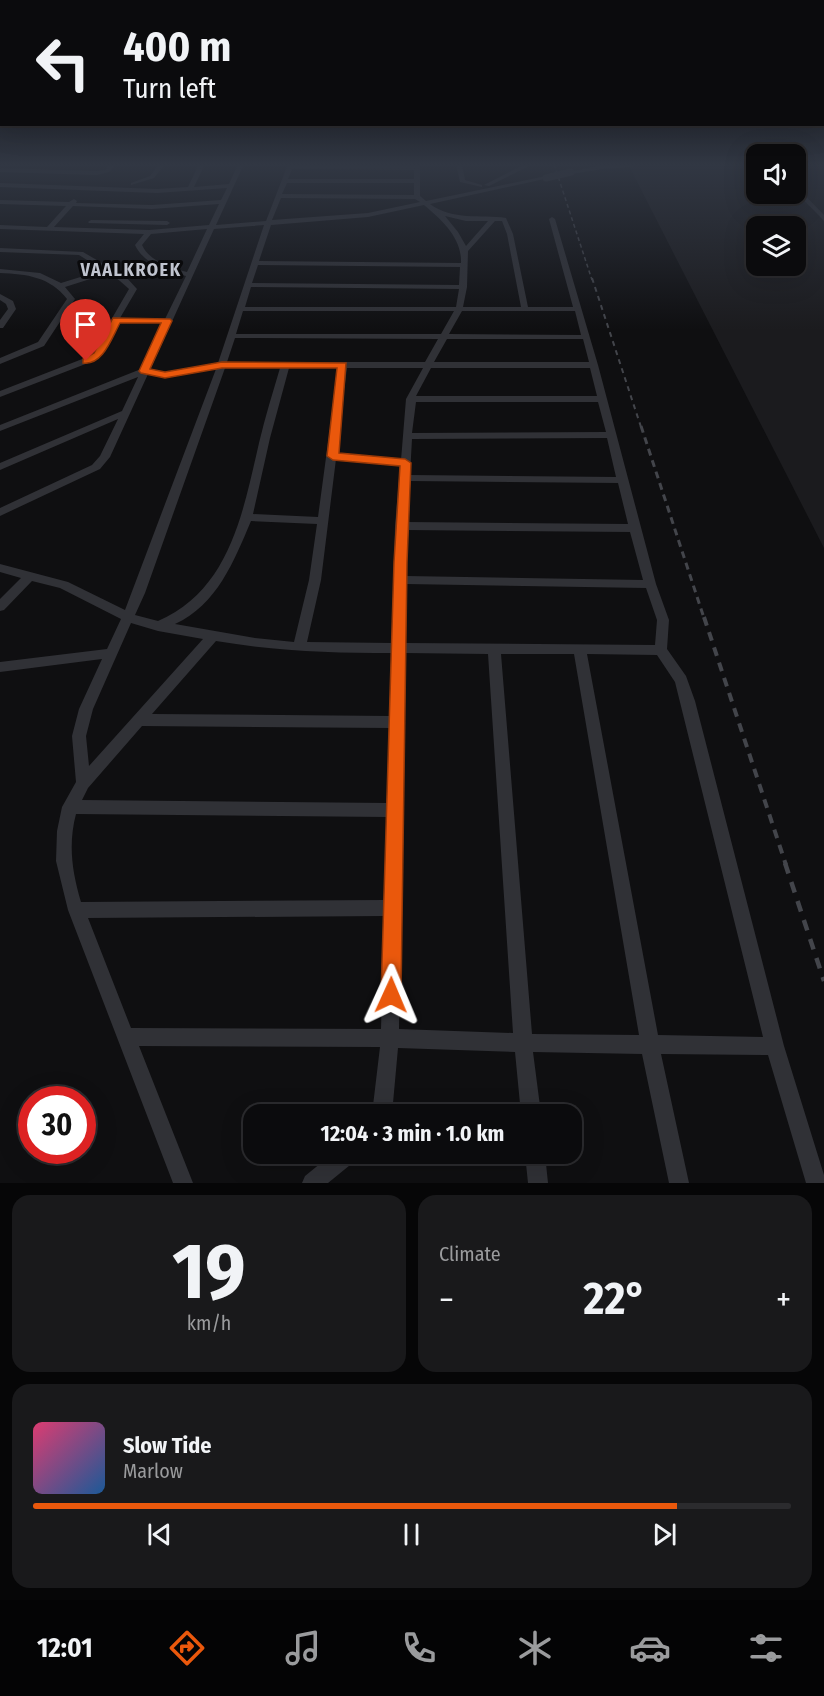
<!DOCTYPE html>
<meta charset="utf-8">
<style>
:root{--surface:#0b0b0d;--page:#19191b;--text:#f1f3f6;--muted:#9a9b9d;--line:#2b2b2e;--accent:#ea580c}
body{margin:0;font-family:"Fira Sans Condensed",sans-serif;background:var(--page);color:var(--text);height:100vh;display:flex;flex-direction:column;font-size:22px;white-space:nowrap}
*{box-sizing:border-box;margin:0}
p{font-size:20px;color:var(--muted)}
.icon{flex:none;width:33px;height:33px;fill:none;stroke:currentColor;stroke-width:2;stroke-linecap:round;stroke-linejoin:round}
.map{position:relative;height:1183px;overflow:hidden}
.sheet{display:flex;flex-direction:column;gap:12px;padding:12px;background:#060607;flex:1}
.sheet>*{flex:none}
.banner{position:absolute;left:0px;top:0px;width:825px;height:126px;box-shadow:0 6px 24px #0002,0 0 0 2px var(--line);background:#0b0b0d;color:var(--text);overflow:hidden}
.tools{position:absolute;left:746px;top:144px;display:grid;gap:12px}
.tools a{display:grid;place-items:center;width:60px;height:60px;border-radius:12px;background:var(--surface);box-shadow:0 6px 24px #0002,0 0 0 2px var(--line);font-size:30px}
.speed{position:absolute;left:18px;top:1086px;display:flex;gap:12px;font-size:30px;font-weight:700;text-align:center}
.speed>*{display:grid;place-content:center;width:78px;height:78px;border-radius:50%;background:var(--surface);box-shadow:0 6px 24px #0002,0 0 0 2px var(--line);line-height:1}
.speed .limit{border:9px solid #d22;background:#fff;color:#111}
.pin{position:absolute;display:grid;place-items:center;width:51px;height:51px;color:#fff;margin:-62px -26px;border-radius:50% 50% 50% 0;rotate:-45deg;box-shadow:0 0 6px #0007}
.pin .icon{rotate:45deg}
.me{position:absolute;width:66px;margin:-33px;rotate:1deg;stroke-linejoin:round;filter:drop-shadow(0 0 4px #0008)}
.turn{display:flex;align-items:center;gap:21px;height:126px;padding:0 24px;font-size:27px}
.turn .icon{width:78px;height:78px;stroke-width:2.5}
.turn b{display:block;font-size:42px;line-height:51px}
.big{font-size:45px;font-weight:700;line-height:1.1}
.sheet .tile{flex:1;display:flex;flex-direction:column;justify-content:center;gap:9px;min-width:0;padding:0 21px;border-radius:18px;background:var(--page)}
.sheet .dial{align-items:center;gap:0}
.dial b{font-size:78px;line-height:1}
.song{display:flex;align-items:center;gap:18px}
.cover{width:72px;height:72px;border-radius:9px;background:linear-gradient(135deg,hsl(340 70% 55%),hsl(210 70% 35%))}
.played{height:6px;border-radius:3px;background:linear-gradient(90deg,var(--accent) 85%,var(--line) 85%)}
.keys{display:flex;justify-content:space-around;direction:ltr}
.heat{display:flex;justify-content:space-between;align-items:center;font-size:33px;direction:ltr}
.sheet .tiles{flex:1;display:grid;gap:12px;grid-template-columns:1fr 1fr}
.tile:last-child{grid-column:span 2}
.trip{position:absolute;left:243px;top:1104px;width:339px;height:60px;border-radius:18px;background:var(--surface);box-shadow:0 6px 24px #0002,0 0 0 2px var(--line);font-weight:700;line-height:60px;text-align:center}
.tabs{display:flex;height:96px;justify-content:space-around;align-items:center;background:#040405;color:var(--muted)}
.tabs .icon{width:42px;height:42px}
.tabs .active{color:var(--accent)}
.tabs b{font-size:27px;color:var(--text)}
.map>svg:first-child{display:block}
.built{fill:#1b1b1e;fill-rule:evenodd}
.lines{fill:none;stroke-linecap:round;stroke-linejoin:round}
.minor{fill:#303136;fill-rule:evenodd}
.rail-far4{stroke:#43454b;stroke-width:1.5;stroke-dasharray:4 3;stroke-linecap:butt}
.rail-far3{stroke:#43454b;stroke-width:2;stroke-dasharray:5 4.5;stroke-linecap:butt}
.rail-far2{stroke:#43454b;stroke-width:3;stroke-dasharray:7 5;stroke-linecap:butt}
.rail-far1{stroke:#43454b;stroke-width:4;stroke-dasharray:9 7;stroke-linecap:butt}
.rail{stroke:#43454b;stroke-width:4.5;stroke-dasharray:11 9;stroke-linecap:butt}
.minor-bridge{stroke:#303136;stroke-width:7}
.route{fill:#ea580c;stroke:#983908;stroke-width:1.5}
.labels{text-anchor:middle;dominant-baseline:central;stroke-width:6;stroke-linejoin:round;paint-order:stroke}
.far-district-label{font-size:18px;font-weight:bold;letter-spacing:1.5px;fill:#c0c4cf;stroke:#0a0a0c}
</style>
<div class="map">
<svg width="824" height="1183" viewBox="0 0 824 1183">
<rect width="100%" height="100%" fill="#0f0f11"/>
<path class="built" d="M 628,164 L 756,164 L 756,194 L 795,194 L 795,164 L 824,164 L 824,548 ZM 756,226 L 795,226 L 795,266 L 756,266 Z"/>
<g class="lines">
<path class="minor" d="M 110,164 L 117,164 L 109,172 L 97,175 L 0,172 L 0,168 L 97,171 L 105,170 Z
M 159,164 L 165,164 L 154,178 L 131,185 L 131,183 L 150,176 Z
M 199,164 L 205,164 L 194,187 L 229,184 L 238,164 L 244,164 L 216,225 L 266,221 L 288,164 L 414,166 L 414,164 L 420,164 L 420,196 L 426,201 L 546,176 L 549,178 L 430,204 C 453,221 480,214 506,218 L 513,234 L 528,307 L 573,307 L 549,219 L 552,217 L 555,219 L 598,365 L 656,584 L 669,620 L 667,649 L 686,676 L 695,701 L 784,1046 L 824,1175 L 824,1183 L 806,1183 L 768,1055 L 661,1054 L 689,1183 L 669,1183 L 642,1054 L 533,1052 L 541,1114 L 521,1114 L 515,1052 L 398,1048 L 392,1114 L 372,1114 L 380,1047 L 139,1046 L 193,1183 L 173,1183 L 68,910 L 56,861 L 57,831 L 62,807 L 76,782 L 72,736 L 79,709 L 102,659 L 0,672 L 0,662 L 107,649 L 121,619 L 60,588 L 32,581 L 4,610 L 0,611 L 0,599 L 21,578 L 0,572 L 0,564 L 68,582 L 125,610 L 216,369 L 165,378 L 148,374 L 110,457 L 100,469 L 0,516 L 0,508 L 92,465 L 100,456 L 118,419 L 0,470 L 0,463 L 122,411 L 138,377 L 0,431 L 0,425 L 141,369 L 163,323 L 118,322 L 96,360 L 0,397 L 0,391 L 90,356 L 129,289 L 120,281 L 109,273 L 65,287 L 75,299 L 44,346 L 0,364 L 0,358 L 38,342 L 67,299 C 50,277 27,274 0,273 L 0,269 L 40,273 L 61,283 L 103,270 L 79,255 L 0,252 L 0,248 L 83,252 L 126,277 L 137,289 L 120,318 L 165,319 L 186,276 C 167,272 143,263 135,245 L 144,234 L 0,229 L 0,225 L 47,227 L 66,206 L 0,204 L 0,200 L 69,202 L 74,199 L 77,201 L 76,203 L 152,205 L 221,200 L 227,188 L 157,193 L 0,187 L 0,183 L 157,189 L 188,187 ZM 292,169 L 414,170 L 414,179 L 288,179 ZM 287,183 L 414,183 L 414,195 L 282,194 ZM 281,198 L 415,199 L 420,202 L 368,213 L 272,220 ZM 219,204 L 209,225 L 149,230 L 54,227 L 73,206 L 152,209 ZM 424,205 C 442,220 462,238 461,263 L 259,261 L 271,225 L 368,217 ZM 445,216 L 466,221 L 488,221 L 466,246 L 458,232 ZM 495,221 L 502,221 L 507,234 L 521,307 L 463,307 L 467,287 L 468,251 ZM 264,225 L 218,363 L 165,372 L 150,370 L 214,229 ZM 207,229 L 187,272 C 171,268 149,261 142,245 L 151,234 ZM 258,265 L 460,267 L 459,285 L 252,283 ZM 251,287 L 459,289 L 456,307 L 245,307 ZM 243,311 L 454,311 L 441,334 L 236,334 ZM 462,311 L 575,311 L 581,335 L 449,334 ZM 235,338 L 438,339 L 425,362 L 227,362 ZM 447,339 L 583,339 L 589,362 L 434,362 ZM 225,368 L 280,368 C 273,392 265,417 259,443 C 243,512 230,590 158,621 L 135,615 L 145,593 ZM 289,368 L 338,368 L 318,517 L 253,514 L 270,438 ZM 347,368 L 423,368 L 406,399 L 401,460 L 336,453 ZM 431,368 L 590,368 L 597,396 L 416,396 ZM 416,402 L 598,402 L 606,432 L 412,433 ZM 607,438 L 616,477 L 410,475 L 412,439 ZM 336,459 L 400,466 L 395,526 L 392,643 L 307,642 L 321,580 ZM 409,481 L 618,483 L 628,524 L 407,522 ZM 251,521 L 317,524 L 309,580 L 294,642 L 255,638 L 175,624 C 217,605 234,561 251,521 ZM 406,530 L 630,532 L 643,580 L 406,576 ZM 406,584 L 646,588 L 657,620 L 655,645 L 405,643 ZM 131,623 L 158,631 L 203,639 L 89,766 L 86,736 L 93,709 ZM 216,641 C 275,651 332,653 392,653 L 390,716 L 152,714 ZM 405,653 L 488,654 L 513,1033 L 399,1029 ZM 501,654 L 574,654 L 639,1035 L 532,1034 ZM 587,654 L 657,655 L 675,682 L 763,1037 L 658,1035 ZM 142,726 L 390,728 L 387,803 L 82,800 L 88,788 ZM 76,814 L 387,817 L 385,900 L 81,902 C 72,872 68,844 76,814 ZM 384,916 L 381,1029 L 131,1028 L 88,918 Z
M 456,164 L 462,164 L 465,180 L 482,185 L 482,187 L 460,182 Z
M 525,164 L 533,164 L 489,186 L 484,185 Z
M 666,164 L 603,169 L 571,174 L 568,172 L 603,165 Z
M 795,185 L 824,215 L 824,221 L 795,191 Z
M 91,220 L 167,221 L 170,223 L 167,225 L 89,223 L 88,222 Z
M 0,294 L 13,301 L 16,309 L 3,328 L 0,328 L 0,320 L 8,309 L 6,304 L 0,300 Z
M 332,1154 L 358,1154 L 355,1161 L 328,1183 L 302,1183 L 305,1176 Z
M 525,1154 L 545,1154 L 548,1183 L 528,1183 Z"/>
<path class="rail-far4" d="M 554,164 L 592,280"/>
<path class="rail-far3" d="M 592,278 L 641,427"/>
<path class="rail-far2" d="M 641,426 L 704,618"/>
<path class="rail-far1" d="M 704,617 L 786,865"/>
<path class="rail" d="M 785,863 L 824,981"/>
<path class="minor-bridge" d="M 546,178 L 571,172"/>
</g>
<linearGradient id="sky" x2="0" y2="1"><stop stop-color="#080809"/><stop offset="0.5" stop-color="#313743"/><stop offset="1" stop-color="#313743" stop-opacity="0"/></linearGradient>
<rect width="824" height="330" fill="url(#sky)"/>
<path class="route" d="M 113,318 L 170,319 L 172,321 L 150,369 L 165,372 L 222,362 L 346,363 L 339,453 L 405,459 L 411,463 L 407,562 L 401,995 L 398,1002 L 391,1005 L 384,1002 L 381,995 L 394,562 L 400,466 L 333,460 L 327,456 L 337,368 L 222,368 L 165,378 L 141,373 L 139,371 L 161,323 L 120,323 C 112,337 103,366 83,363 L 83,359 L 94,353 Z"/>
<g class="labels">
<g class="far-district-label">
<text x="131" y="270">VAALKROEK</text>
</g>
</g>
</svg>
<div class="tools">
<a><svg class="icon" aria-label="sound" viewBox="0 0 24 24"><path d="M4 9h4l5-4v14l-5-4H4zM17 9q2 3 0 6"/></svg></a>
<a><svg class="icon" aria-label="layers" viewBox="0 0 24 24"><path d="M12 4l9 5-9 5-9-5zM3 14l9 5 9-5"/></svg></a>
</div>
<div class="speed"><div class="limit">30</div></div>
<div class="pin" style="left:86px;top:361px;background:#d93025"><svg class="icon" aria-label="arrive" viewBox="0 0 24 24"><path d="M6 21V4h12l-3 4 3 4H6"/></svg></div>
<svg class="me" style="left:391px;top:995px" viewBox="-20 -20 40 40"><path d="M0-17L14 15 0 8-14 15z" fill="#ea580c" stroke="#fff" stroke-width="4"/></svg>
<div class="trip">12:04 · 3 min · 1.0 km</div>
<div class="banner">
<div class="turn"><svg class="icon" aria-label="left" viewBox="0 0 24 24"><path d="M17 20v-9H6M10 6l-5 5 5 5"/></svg><div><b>400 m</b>Turn left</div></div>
</div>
</div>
<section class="sheet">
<div class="tiles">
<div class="tile dial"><b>19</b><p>km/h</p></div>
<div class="tile"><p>Climate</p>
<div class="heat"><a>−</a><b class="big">22°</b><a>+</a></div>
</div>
<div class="tile">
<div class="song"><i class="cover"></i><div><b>Slow Tide</b><p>Marlow</p></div></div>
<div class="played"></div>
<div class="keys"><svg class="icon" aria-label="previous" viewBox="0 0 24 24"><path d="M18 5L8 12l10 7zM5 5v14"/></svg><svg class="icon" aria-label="pause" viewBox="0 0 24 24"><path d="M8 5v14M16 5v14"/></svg><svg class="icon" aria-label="next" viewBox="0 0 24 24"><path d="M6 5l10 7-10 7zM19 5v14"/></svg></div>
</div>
</div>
</section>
<nav class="tabs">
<b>12:01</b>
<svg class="icon active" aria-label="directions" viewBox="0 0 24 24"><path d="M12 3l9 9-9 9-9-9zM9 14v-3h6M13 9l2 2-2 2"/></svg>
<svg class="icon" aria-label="music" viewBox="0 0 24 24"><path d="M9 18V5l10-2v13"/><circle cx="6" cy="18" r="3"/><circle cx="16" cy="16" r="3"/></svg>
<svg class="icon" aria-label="phone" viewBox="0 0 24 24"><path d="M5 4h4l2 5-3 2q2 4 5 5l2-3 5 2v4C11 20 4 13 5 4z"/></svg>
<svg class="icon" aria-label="climate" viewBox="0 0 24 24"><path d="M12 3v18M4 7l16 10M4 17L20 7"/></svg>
<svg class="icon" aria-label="car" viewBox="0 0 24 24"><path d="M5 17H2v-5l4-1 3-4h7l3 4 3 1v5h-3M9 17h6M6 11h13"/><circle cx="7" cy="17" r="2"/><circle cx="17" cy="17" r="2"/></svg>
<svg class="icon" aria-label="filters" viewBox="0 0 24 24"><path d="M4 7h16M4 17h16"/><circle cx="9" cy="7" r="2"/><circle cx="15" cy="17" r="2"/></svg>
</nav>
